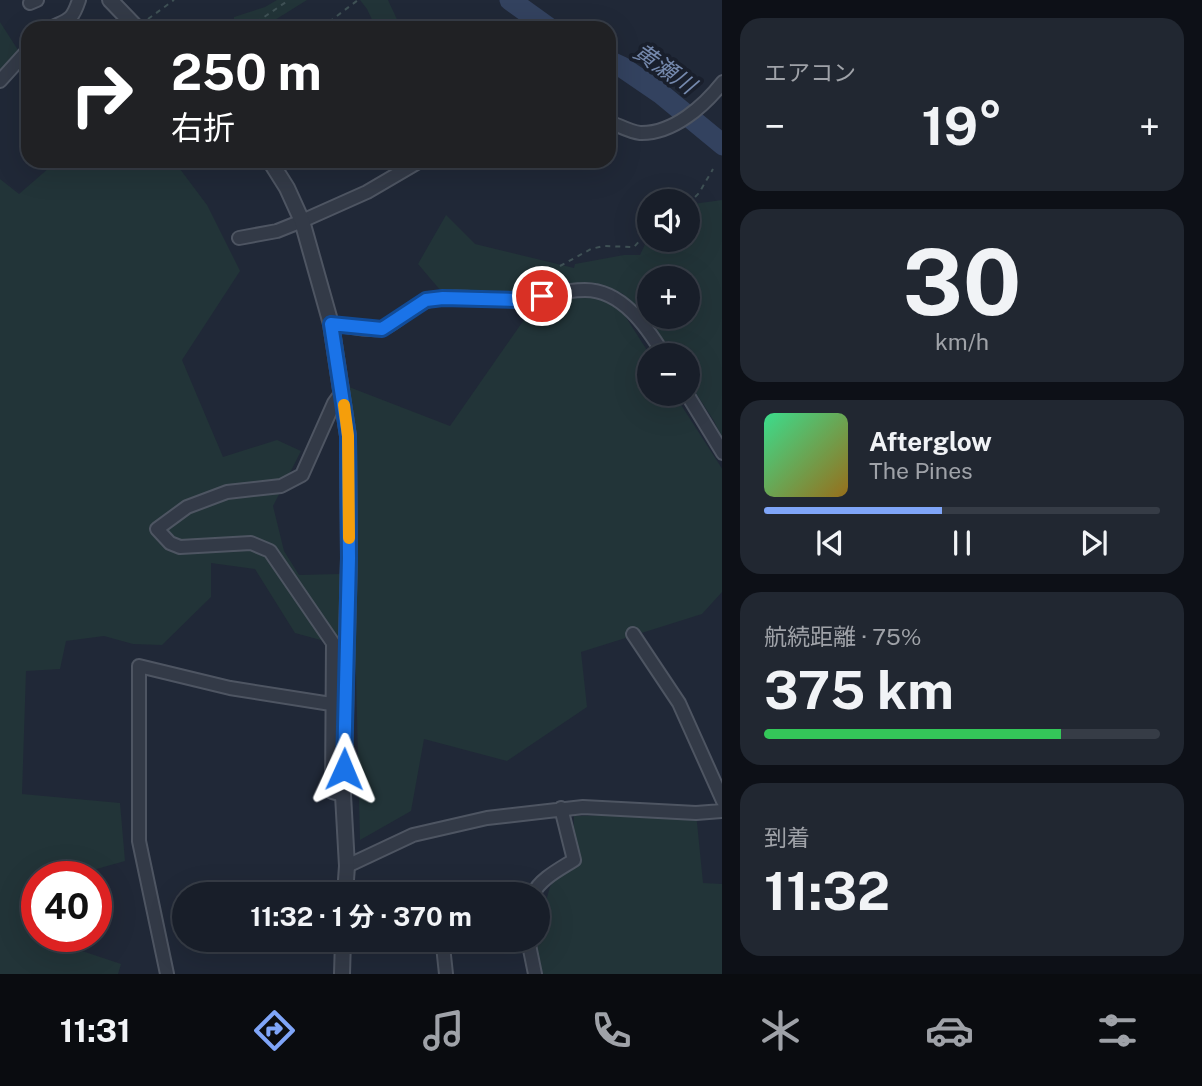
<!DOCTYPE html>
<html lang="ja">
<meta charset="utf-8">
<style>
:root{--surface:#181e29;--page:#212731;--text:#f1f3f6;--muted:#9fa2a8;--line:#363c46;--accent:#7fa5f8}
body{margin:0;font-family:"Public Sans","Noto Sans JP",sans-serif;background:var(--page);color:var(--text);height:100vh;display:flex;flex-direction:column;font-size:26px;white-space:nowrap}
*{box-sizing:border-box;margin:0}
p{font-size:23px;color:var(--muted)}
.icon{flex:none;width:38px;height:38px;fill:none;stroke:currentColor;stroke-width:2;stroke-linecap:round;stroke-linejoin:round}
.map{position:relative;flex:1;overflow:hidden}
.side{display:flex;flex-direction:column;gap:18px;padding:18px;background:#0d1017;width:480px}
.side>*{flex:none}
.guide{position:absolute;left:21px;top:21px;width:595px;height:147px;border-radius:21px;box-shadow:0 7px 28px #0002,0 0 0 2px var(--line);background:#202124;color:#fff;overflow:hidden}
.controls{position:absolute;left:637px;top:189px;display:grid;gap:14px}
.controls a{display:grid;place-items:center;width:63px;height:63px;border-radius:50%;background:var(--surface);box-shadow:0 7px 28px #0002,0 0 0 2px var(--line);font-size:35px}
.speed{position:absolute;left:21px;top:861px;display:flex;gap:14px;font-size:35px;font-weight:700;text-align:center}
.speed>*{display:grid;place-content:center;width:91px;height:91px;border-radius:50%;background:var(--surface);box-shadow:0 7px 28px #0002,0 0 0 2px var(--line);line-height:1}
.speed .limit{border:10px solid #d22;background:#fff;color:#111}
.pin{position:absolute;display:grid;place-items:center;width:60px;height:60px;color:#fff;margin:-30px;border:4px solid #fff;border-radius:50%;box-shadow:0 2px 7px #0007}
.me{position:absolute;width:77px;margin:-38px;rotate:1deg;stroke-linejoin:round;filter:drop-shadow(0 0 5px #0008)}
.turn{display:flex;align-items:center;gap:24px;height:147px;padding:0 35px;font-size:32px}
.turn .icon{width:91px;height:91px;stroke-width:2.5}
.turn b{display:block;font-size:49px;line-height:60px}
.big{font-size:52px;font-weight:700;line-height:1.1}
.side .card{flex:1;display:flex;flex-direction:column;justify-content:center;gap:10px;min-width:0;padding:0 24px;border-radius:21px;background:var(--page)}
.side .dial{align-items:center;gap:0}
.dial b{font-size:91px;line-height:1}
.song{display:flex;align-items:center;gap:21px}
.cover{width:84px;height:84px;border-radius:10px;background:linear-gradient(135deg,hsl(150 70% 55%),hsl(40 70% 35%))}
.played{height:7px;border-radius:4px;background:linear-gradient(90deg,var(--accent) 45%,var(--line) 45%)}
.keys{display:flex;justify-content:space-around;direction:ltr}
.heat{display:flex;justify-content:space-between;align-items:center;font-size:38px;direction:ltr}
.charge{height:10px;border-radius:5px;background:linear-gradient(90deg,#34c759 75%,var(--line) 0)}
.trip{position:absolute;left:172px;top:882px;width:378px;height:70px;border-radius:35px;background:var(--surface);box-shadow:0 7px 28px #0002,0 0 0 2px var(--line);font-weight:700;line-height:70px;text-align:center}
.tabs{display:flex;height:112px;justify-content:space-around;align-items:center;background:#0a0c10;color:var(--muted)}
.tabs .icon{width:49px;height:49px}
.tabs .on{color:var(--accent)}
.tabs b{font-size:32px;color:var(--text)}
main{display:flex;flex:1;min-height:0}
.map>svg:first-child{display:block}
.green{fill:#223438;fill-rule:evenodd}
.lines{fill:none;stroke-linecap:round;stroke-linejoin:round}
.river{stroke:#33425f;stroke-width:21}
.minor-casing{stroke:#4e5562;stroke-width:16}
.tertiary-casing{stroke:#4e5562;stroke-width:18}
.path{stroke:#3f5155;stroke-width:2;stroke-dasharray:5 5;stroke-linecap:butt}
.minor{stroke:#333a47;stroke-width:12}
.tertiary{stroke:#333a47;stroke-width:14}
.route-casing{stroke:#114b97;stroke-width:18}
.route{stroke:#1a73e8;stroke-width:12}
.slow{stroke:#f59e0b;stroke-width:12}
.labels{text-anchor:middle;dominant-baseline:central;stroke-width:7;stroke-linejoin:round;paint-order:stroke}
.water-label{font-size:23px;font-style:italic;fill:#7589ad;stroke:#191f2c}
</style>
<main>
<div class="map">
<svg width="723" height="974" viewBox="0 0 723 974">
<rect width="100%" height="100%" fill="#202837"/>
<path class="green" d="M 277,0 L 307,0 L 262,28 L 223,28 L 234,20 L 234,17 L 265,7 Z
M 360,0 L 388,0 L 401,28 L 376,28 L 367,9 Z
M 0,22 L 18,50 L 0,77 Z
M 57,161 L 174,161 L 207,205 L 240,271 L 182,360 L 223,457 L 277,440 L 301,451 L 273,506 L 284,551 L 299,575 L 340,574 L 338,637 L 328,642 L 295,633 L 255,569 L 211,563 L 211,597 L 162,645 L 133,644 L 104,636 L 66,641 L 60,669 L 26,671 L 22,794 L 120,803 L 125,861 L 68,877 L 37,877 L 37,936 L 49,936 L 49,940 L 121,964 L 118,974 L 0,974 L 0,179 L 19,194 Z
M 722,200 L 722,438 L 714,421 L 688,381 L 688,355 L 671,355 L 653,328 L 656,327 L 622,293 L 569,288 L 570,281 L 568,284 L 506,295 L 441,291 L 418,264 L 446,215 L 475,244 L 574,268 L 575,264 L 624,255 L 640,255 L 649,236 L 649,240 L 688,240 L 688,207 L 693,204 ZM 649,278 L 688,278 L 688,317 L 649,317 Z
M 613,297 L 650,355 L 649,394 L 674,394 L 723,470 L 722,592 L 702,614 L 581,652 L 587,707 L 507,761 L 424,739 L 411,811 L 360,840 L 349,387 L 450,426 L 528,314 L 505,300 Z
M 696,813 L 703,883 L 722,884 L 722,974 L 537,974 L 531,955 L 535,940 L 537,940 L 537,932 L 550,887 L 573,854 L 574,816 Z"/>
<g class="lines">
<path class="river" d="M 510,0 L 549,28
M 609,61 L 622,67 L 660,93 L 723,145"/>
<g class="minor-casing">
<path id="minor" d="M 30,3 L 37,0
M 51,28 C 69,19 72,21 79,0
M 0,81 L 28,50
M 609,122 C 618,125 630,132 640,133 C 673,134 704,106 723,82
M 239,238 L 277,231 L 302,221 L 367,192 L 420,161
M 331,324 C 342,325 376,332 384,328 C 400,321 413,304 430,300 C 455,294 489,301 515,300 C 539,298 561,290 585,290 C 622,290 647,327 664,355
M 342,392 L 334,403 L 302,475 L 281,486 L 227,492 L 187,507 L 157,529 L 170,543 L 180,547 L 251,543 L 270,551 L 333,643 L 332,792 L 343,795
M 687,394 L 723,453
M 633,634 L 679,703 L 723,801
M 347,866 L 413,835 L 487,818 L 583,807 L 696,813 L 723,811
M 533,894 C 540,879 560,869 574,860 L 561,808
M 528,940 L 535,974
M 443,946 L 446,974
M 167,974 L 139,841 L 139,666 L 230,688 L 331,704"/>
</g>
<g class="tertiary-casing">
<path id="tertiary" d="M 110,0 L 137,28
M 270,161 L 287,188 L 302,221 L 331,324 L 348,436 L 349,558 L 343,795 L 347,866 L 345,894
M 342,974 L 343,940"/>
</g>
<path class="path" d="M 148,19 L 174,0
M 248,28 L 289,0
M 321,28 L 358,0
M 688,204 L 699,193 L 713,169
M 560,266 L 591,249 L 603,246 L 634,247 L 649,230"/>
<use href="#minor" class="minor"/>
<use href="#tertiary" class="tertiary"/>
</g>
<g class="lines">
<g class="route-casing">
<path id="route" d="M 344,769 L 349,558 L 348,436 L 331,324 L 382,329 L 426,300 L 443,298 L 518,300 L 542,296"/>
</g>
<use href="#route" class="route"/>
<path class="slow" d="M 344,405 L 348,436 L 349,538"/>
</g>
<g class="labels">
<g class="water-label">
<text transform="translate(665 68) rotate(35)">黄瀬川</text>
</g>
</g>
</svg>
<div class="controls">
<a><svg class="icon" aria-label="sound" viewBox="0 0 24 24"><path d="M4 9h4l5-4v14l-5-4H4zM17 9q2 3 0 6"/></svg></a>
<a>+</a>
<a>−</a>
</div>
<div class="speed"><div class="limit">40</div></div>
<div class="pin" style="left:542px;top:296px;background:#d93025"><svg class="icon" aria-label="arrive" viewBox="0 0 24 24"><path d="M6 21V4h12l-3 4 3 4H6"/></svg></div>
<svg class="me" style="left:344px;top:769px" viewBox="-20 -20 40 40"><path d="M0-17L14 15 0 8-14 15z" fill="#1a73e8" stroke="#fff" stroke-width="4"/></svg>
<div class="trip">11:32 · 1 分 · 370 m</div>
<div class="guide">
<div class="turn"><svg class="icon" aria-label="right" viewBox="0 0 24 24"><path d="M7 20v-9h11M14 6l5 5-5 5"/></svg><div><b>250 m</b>右折</div></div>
</div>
</div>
<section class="side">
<div class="card"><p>エアコン</p>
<div class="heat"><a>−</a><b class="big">19°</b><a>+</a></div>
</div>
<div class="card dial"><b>30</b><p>km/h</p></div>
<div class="card">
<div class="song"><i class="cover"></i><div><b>Afterglow</b><p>The Pines</p></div></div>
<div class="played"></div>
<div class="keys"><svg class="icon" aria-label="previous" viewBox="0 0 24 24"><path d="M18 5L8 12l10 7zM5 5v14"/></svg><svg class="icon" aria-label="pause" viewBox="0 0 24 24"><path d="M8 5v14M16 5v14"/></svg><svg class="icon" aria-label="next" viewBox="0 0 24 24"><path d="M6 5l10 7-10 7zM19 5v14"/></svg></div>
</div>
<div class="card"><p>航続距離 · 75%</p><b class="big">375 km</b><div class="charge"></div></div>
<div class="card"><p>到着</p><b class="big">11:32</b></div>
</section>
</main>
<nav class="tabs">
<b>11:31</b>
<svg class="icon on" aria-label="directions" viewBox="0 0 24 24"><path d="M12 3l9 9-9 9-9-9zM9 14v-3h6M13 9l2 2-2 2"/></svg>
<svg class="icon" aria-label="music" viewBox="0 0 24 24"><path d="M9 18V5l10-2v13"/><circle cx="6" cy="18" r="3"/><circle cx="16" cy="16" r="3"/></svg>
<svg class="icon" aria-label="phone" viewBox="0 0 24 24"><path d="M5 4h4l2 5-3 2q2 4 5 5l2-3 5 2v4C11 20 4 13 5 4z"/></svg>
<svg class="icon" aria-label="climate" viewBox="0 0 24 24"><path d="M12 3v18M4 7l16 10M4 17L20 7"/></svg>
<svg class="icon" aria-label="car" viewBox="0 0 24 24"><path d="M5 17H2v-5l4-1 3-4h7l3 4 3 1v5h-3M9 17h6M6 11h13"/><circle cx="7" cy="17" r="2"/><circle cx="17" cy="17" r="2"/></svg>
<svg class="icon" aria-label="filters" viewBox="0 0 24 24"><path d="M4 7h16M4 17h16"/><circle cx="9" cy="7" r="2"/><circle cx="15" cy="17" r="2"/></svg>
</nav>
